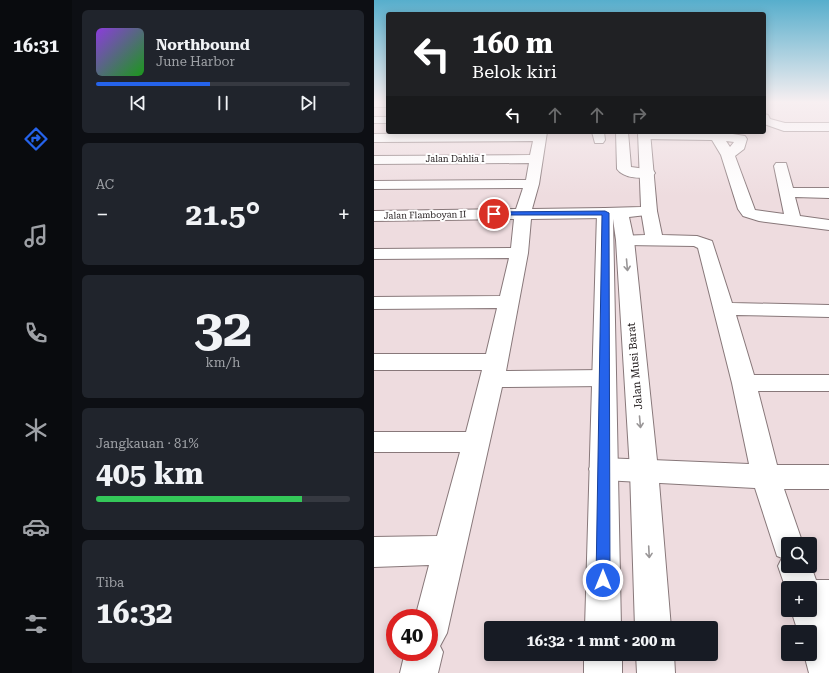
<!DOCTYPE html>
<html lang="id">
<meta charset="utf-8">
<style>
:root{--surface:#171b24;--page:#20242c;--text:#f1f3f6;--muted:#9ea1a6;--line:#363941;--accent:#2563eb}
body{margin:0;font-family:"Roboto Serif",serif;background:var(--page);color:var(--text);height:100vh;display:flex;flex-direction:column;font-size:15px;white-space:nowrap}
*{box-sizing:border-box;margin:0}
p{font-size:13px;color:var(--muted)}
.icon{flex:none;width:22px;height:22px;fill:none;stroke:currentColor;stroke-width:2;stroke-linecap:round;stroke-linejoin:round}
.map{position:relative;flex:1;overflow:hidden}
.panel{display:flex;flex-direction:column;gap:10px;padding:10px;background:#0d0f14;width:302px}
.panel>*{flex:none}
.guide{position:absolute;left:12px;top:12px;width:380px;height:122px;border-radius:4px;box-shadow:0 2px 10px #0003;background:#202124;color:#fff;overflow:hidden}
.controls{position:absolute;left:407px;top:537px;display:grid;gap:8px}
.controls a{display:grid;place-items:center;width:36px;height:36px;border-radius:4px;background:var(--surface);box-shadow:0 2px 10px #0003;font-size:20px}
.speed{position:absolute;left:12px;top:609px;display:flex;gap:8px;font-size:20px;font-weight:700;text-align:center}
.speed>*{display:grid;place-content:center;width:52px;height:52px;border-radius:50%;background:var(--surface);box-shadow:0 2px 10px #0003;line-height:1}
.speed .limit{border:6px solid #d22;background:#fff;color:#111}
.pin{position:absolute;display:grid;place-items:center;width:34px;height:34px;color:#fff;margin:-17px;border:2px solid #fff;border-radius:50%;box-shadow:0 1px 4px #0007}
.me{position:absolute;width:44px;margin:-22px;rotate:0deg;stroke-linejoin:round;filter:drop-shadow(0 0 3px #0008)}
.turn{display:flex;align-items:center;gap:14px;height:84px;padding:0 20px;font-size:18px}
.turn .icon{width:52px;height:52px;stroke-width:2.5}
.turn b{display:block;font-size:28px;line-height:34px}
.lanes{display:flex;align-items:center;height:38px;padding:0 20px;background:#0003;justify-content:center;gap:20px;direction:ltr}
.lanes .off{opacity:.35}
.big{font-size:30px;font-weight:700;line-height:1.1}
.panel .tile{flex:1;display:flex;flex-direction:column;justify-content:center;gap:6px;min-width:0;padding:0 14px;border-radius:6px;background:var(--page)}
.panel .dial{align-items:center;gap:0}
.dial b{font-size:52px;line-height:1}
.song{display:flex;align-items:center;gap:12px}
.cover{width:48px;height:48px;border-radius:6px;background:linear-gradient(135deg,hsl(270 70% 55%),hsl(120 70% 35%))}
.played{height:4px;border-radius:2px;background:linear-gradient(90deg,var(--accent) 45%,var(--line) 45%)}
.keys{display:flex;justify-content:space-around;direction:ltr}
.heat{display:flex;justify-content:space-between;align-items:center;font-size:22px;direction:ltr}
.charge{height:6px;border-radius:3px;background:linear-gradient(90deg,#34c759 81%,var(--line) 0)}
.trip{position:absolute;left:110px;top:621px;width:234px;height:40px;border-radius:4px;background:var(--surface);box-shadow:0 2px 10px #0003;font-weight:700;line-height:40px;text-align:center}
main{display:flex;flex:1;min-height:0}
.dock{display:flex;flex-direction:column;width:72px;justify-content:space-around;align-items:center;background:#090b0e;color:var(--muted)}
.dock .icon{width:28px;height:28px}
.dock .on{color:var(--accent)}
.dock b{font-size:18px;color:var(--text)}
.map>svg:first-child{display:block}
.lines{fill:none;stroke-linecap:round;stroke-linejoin:round}
.minor-casing{stroke:#88787a;stroke-width:2}
.tertiary-casing{stroke:#88787a;stroke-width:2}
.minor{fill:#fff;fill-rule:evenodd}
.tertiary{fill:#fff;fill-rule:evenodd}
.oneway{stroke:#999697}
.route{fill:#2563eb;stroke:#184099}
.labels{text-anchor:middle;dominant-baseline:central;stroke-width:4;stroke-linejoin:round;paint-order:stroke}
.far-street-label{font-size:9px;fill:#1c1617;stroke:#fff}
.street-label{font-size:11px;fill:#1c1617;stroke:#fff}
</style>
<main>
<nav class="dock">
<b>16:31</b>
<svg class="icon on" aria-label="directions" viewBox="0 0 24 24"><path d="M12 3l9 9-9 9-9-9zM9 14v-3h6M13 9l2 2-2 2"/></svg>
<svg class="icon" aria-label="music" viewBox="0 0 24 24"><path d="M9 18V5l10-2v13"/><circle cx="6" cy="18" r="3"/><circle cx="16" cy="16" r="3"/></svg>
<svg class="icon" aria-label="phone" viewBox="0 0 24 24"><path d="M5 4h4l2 5-3 2q2 4 5 5l2-3 5 2v4C11 20 4 13 5 4z"/></svg>
<svg class="icon" aria-label="climate" viewBox="0 0 24 24"><path d="M12 3v18M4 7l16 10M4 17L20 7"/></svg>
<svg class="icon" aria-label="car" viewBox="0 0 24 24"><path d="M5 17H2v-5l4-1 3-4h7l3 4 3 1v5h-3M9 17h6M6 11h13"/><circle cx="7" cy="17" r="2"/><circle cx="17" cy="17" r="2"/></svg>
<svg class="icon" aria-label="filters" viewBox="0 0 24 24"><path d="M4 7h16M4 17h16"/><circle cx="9" cy="7" r="2"/><circle cx="15" cy="17" r="2"/></svg>
</nav>
<section class="panel">
<div class="tile">
<div class="song"><i class="cover"></i><div><b>Northbound</b><p>June Harbor</p></div></div>
<div class="played"></div>
<div class="keys"><svg class="icon" aria-label="previous" viewBox="0 0 24 24"><path d="M18 5L8 12l10 7zM5 5v14"/></svg><svg class="icon" aria-label="pause" viewBox="0 0 24 24"><path d="M8 5v14M16 5v14"/></svg><svg class="icon" aria-label="next" viewBox="0 0 24 24"><path d="M6 5l10 7-10 7zM19 5v14"/></svg></div>
</div>
<div class="tile"><p>AC</p>
<div class="heat"><a>−</a><b class="big">21.5°</b><a>+</a></div>
</div>
<div class="tile dial"><b>32</b><p>km/h</p></div>
<div class="tile"><p>Jangkauan · 81%</p><b class="big">405 km</b><div class="charge"></div></div>
<div class="tile"><p>Tiba</p><b class="big">16:32</b></div>
</section>
<div class="map">
<svg width="455" height="673" viewBox="0 0 455 673">
<rect width="100%" height="100%" fill="#eedcdf"/>
<g class="lines">
<g class="minor-casing">
<path id="minor" d="M 0,102 L 14,102 L 14,107 L 0,107 Z
M 390,114 L 394,115 L 396,119 L 411,123 L 455,123 L 455,131 L 410,131 L 390,124 Z
M 0,117 L 14,117 L 14,123 L 0,123 Z
M 161,132 L 173,132 L 165,184 L 158,209 L 231,208 L 237,210 L 239,213 L 237,216 L 231,218 L 157,219 L 154,253 L 132,371 L 230,370 L 238,372 L 242,378 L 238,384 L 230,386 L 128,387 L 73,633 L 66,646 L 69,652 L 64,673 L 26,673 L 31,652 L 55,652 L 55,618 L 41,618 L 55,565 L 0,567 L 0,537 L 63,536 L 86,452 L 0,452 L 0,432 L 92,432 L 108,370 L 0,370 L 0,354 L 112,354 L 123,308 L 0,309 L 0,297 L 126,296 L 135,258 L 0,259 L 0,249 L 137,248 L 140,219 L 0,221 L 0,211 L 142,209 L 149,188 L 0,189 L 0,181 L 152,180 L 155,163 L 0,164 L 0,156 L 156,155 L 159,141 L 0,142 L 0,134 Z
M 218,132 L 230,132 L 231,140 L 229,143 L 221,143 Z
M 242,132 L 254,132 L 257,167 L 279,170 L 281,173 L 279,176 C 269,179 250,179 243,169 Z
M 270,132 L 346,132 L 371,136 L 373,139 L 370,149 L 361,156 L 381,210 L 410,214 L 400,166 L 402,163 L 412,163 L 419,188 L 455,188 L 455,198 L 421,197 L 426,216 L 455,220 L 455,230 L 385,221 L 369,216 L 364,209 L 347,155 L 338,140 L 266,139 L 264,136 L 266,133 ZM 352,141 L 360,142 L 356,147 Z
M 275,206 L 281,208 L 283,211 L 288,235 L 323,236 L 338,241 L 358,303 L 455,305 L 455,317 L 362,315 L 380,375 L 455,375 L 455,391 L 384,391 L 403,465 L 455,465 L 455,489 L 410,489 L 429,544 L 414,544 L 414,566 L 436,566 L 436,563 L 442,580 L 455,580 L 455,673 L 435,673 L 430,654 L 436,654 L 436,632 L 424,632 L 417,610 L 436,610 L 436,588 L 414,588 L 414,595 L 404,566 L 408,558 L 403,556 L 381,488 L 229,480 L 219,477 L 215,469 L 219,461 L 229,458 L 375,464 L 358,383 L 324,248 L 320,246 L 251,245 L 245,244 L 242,240 L 245,236 L 271,235 L 267,211 L 269,208 Z"/>
</g>
<g class="tertiary-casing">
<path id="tertiary" d="M 264,132 L 276,132 L 283,211 L 281,214 L 255,217 L 260,240 L 284,470 L 297,628 L 261,628 L 256,470 L 242,240 L 239,219 L 247,628 L 211,628 L 223,213 L 225,210 L 231,208 L 267,207 Z
M 210,654 L 248,654 L 248,673 L 210,673 Z
M 262,654 L 300,654 L 301,673 L 263,673 Z"/>
</g>
<use href="#minor" class="minor"/>
<use href="#tertiary" class="tertiary"/>
</g>
<defs><path id="oneway-shaft" d="M-6 0H5M1.5-3L5.5 0L1.5 3" fill="none" stroke-width="1.6" stroke-linecap="round" stroke-linejoin="round"/></defs>
<g class="oneway">
<use href="#oneway-shaft" transform="translate(253 265) rotate(85)"/>
<use href="#oneway-shaft" transform="translate(266 422) rotate(85)"/>
<use href="#oneway-shaft" transform="translate(275 552) rotate(87)"/>
</g>
<linearGradient id="sky" x2="0" y2="1"><stop stop-color="#57aecc"/><stop offset="0.52" stop-color="#f7eff1"/><stop offset="1" stop-color="#f7eff1" stop-opacity="0"/></linearGradient>
<rect width="455" height="196" fill="url(#sky)"/>
<path class="route" d="M 231,211 L 235,213 L 236,580 L 234,585 L 229,587 L 224,585 L 222,580 L 228,215 L 120,215 L 116,214 L 120,212 Z"/>
<g class="labels">
<g class="far-street-label">
<text x="81" y="159">Jalan Dahlia I</text>
<text transform="translate(51 215) rotate(-1)">Jalan Flamboyan II</text>
</g>
<g class="street-label">
<text transform="translate(261 366) rotate(-95)">Jalan Musi Barat</text>
</g>
</g>
</svg>
<div class="controls">
<a><svg class="icon" aria-label="search" viewBox="0 0 24 24"><circle cx="10" cy="10" r="6"/><path d="M15 15l6 6"/></svg></a>
<a>+</a>
<a>−</a>
</div>
<div class="speed"><div class="limit">40</div></div>
<div class="pin" style="left:120px;top:214px;background:#d93025"><svg class="icon" aria-label="arrive" viewBox="0 0 24 24"><path d="M6 21V4h12l-3 4 3 4H6"/></svg></div>
<svg class="me" style="left:229px;top:580px" viewBox="-20 -20 40 40"><circle r="17" fill="#2563eb" stroke="#fff" stroke-width="3"/><path d="M0-11L8 9 0 5-8 9z" fill="#fff"/></svg>
<div class="trip">16:32 · 1 mnt · 200 m</div>
<div class="guide">
<div class="turn"><svg class="icon" aria-label="left" viewBox="0 0 24 24"><path d="M17 20v-9H6M10 6l-5 5 5 5"/></svg><div><b>160 m</b>Belok kiri</div></div>
<div class="lanes"><svg class="icon" aria-label="left" viewBox="0 0 24 24"><path d="M17 20v-9H6M10 6l-5 5 5 5"/></svg><svg class="icon off" aria-label="ahead" viewBox="0 0 24 24"><path d="M12 20V5M6 11l6-6 6 6"/></svg><svg class="icon off" aria-label="ahead" viewBox="0 0 24 24"><path d="M12 20V5M6 11l6-6 6 6"/></svg><svg class="icon off" aria-label="right" viewBox="0 0 24 24"><path d="M7 20v-9h11M14 6l5 5-5 5"/></svg></div>
</div>
</div>
</main>
